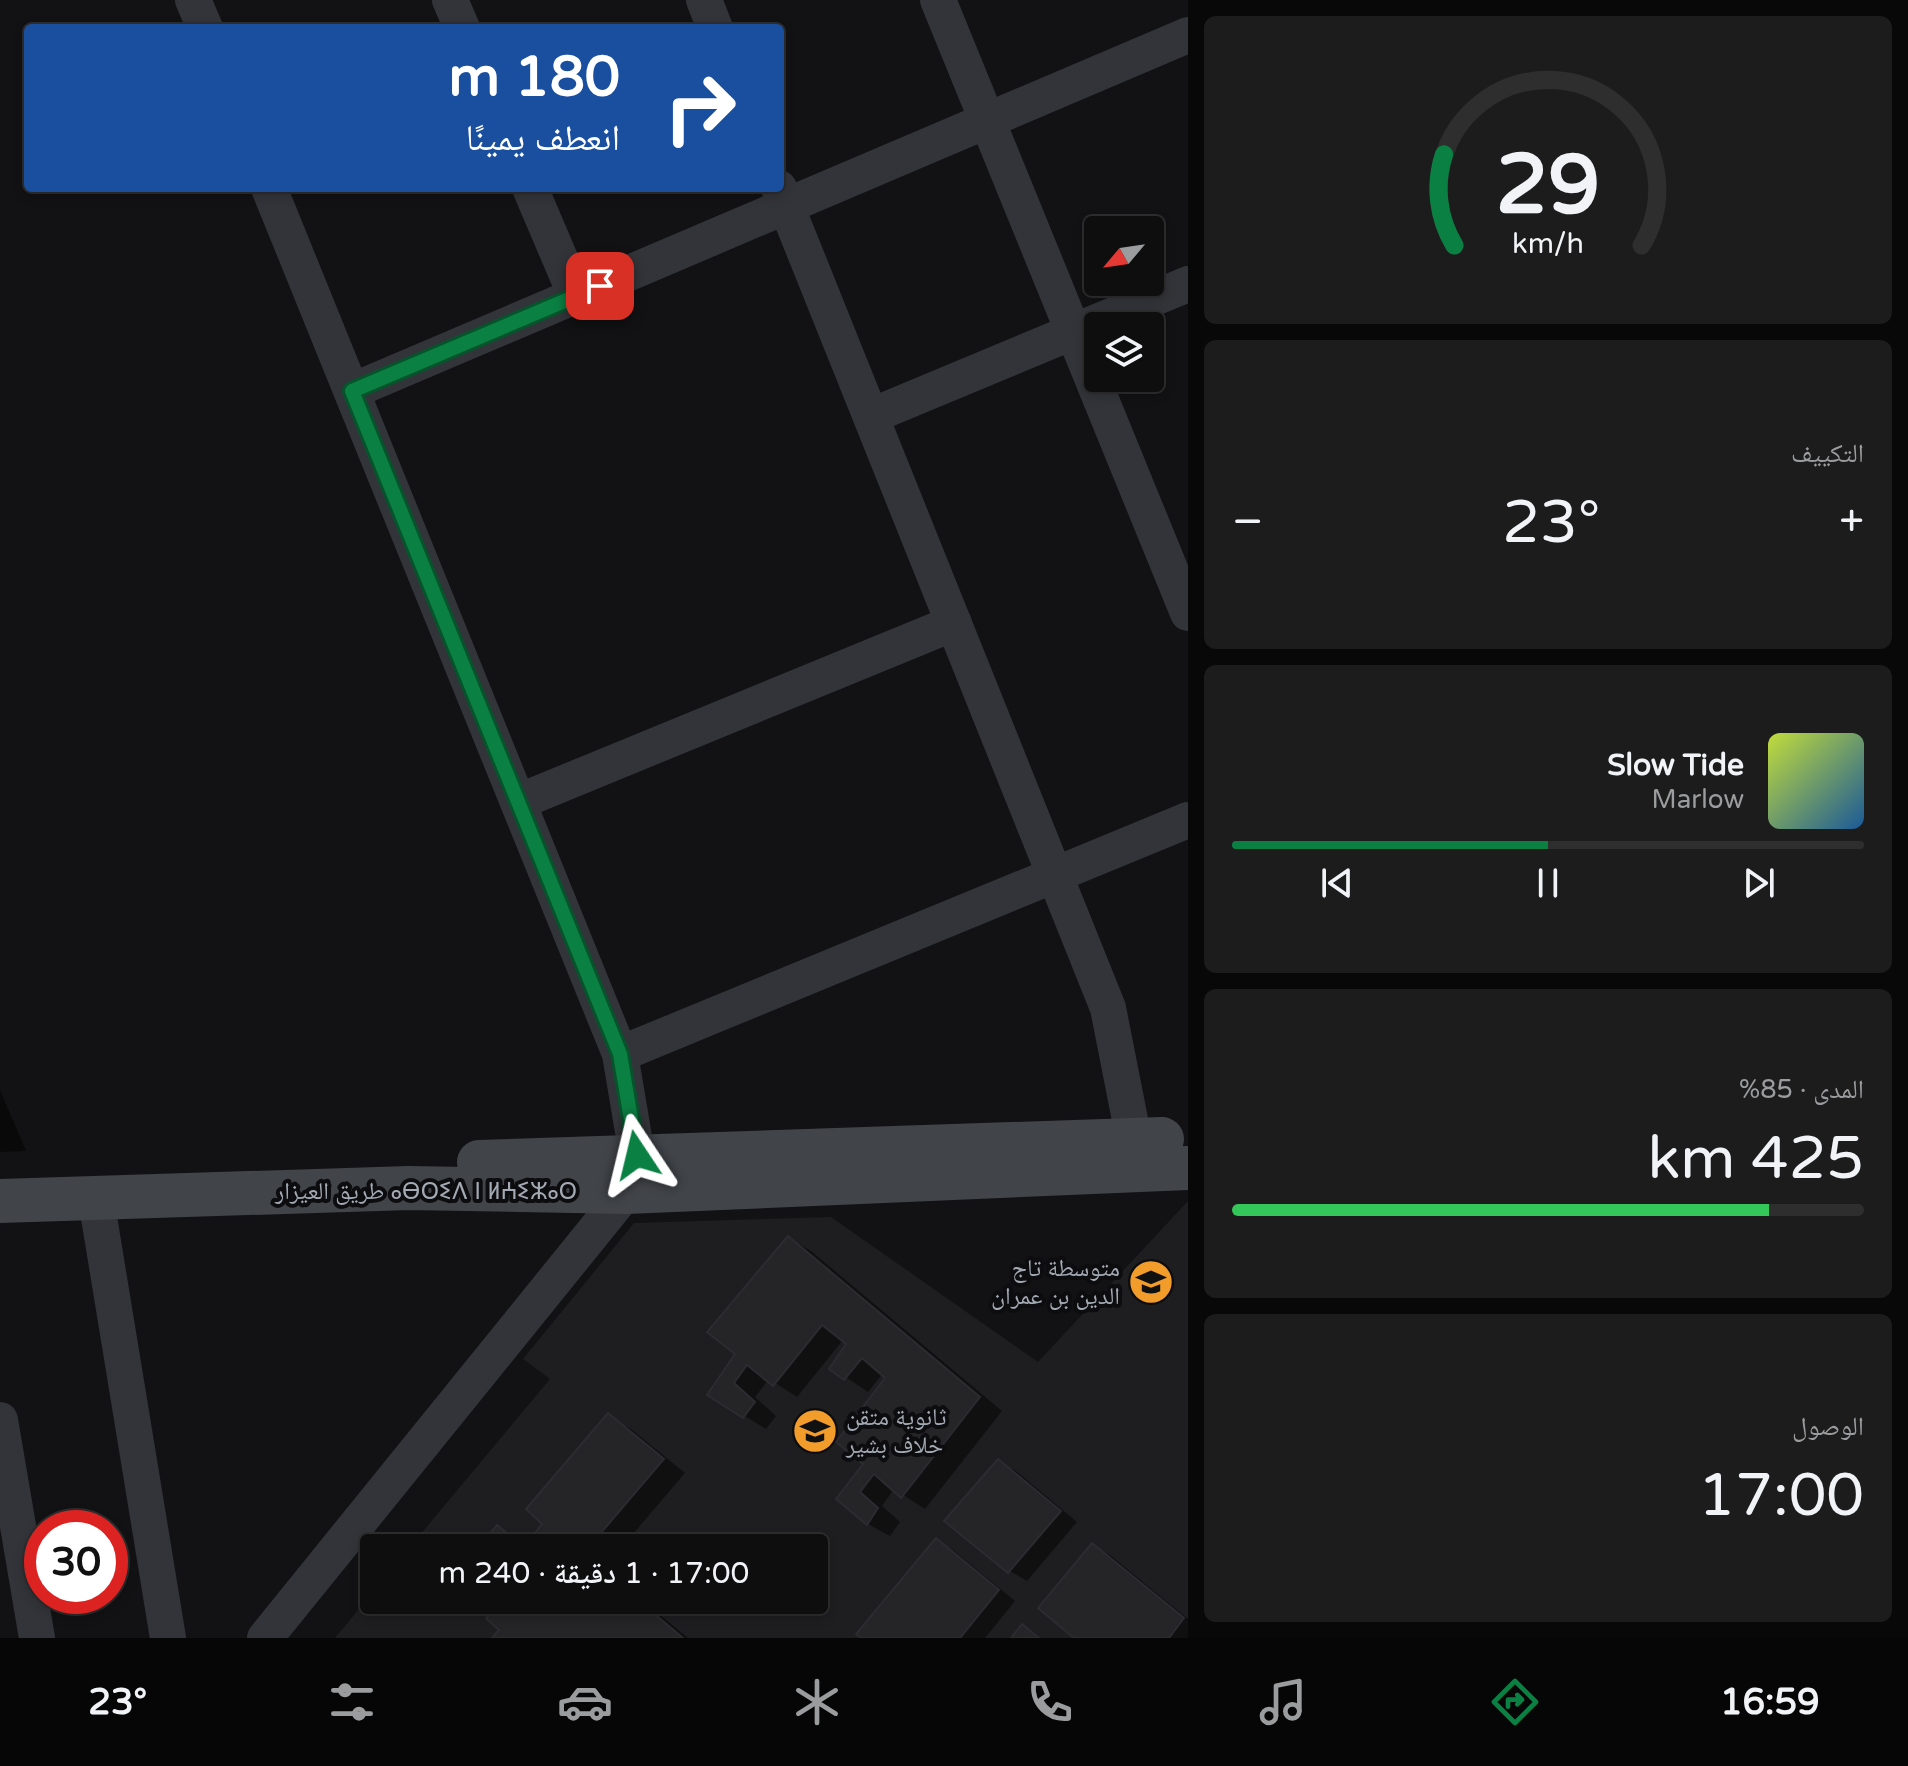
<!DOCTYPE html>
<html lang="ar">
<meta charset="utf-8">
<style>
:root{--surface:#0e0e0f;--page:#1c1c1d;--text:#f1f3f6;--muted:#9b9c9e;--line:#2e2e2f;--accent:#0b8043}
body{margin:0;font-family:"Varela Round","Noto Naskh Arabic","Noto Sans Tifinagh",sans-serif;background:var(--page);color:var(--text);direction:rtl;height:100vh;display:flex;flex-direction:column;font-size:30px;white-space:nowrap}
*{box-sizing:border-box;margin:0}
p{font-size:26px;color:var(--muted)}
.icon{flex:none;width:44px;height:44px;fill:none;stroke:currentColor;stroke-width:2;stroke-linecap:round;stroke-linejoin:round}
.map{position:relative;flex:1;overflow:hidden;direction:ltr}
.side{display:flex;flex-direction:column;gap:16px;padding:16px;background:#080808;width:720px}
.side>*{flex:none}
.guide{position:absolute;left:24px;top:24px;width:760px;height:168px;border-radius:8px;box-shadow:0 4px 12px #0003,0 0 0 2px var(--line);direction:rtl;background:#1a4fa0;color:#fff;overflow:hidden}
.needle{width:52px;rotate:241deg}
.fabs{position:absolute;left:1084px;top:216px;display:grid;gap:16px}
.fabs a{display:grid;place-items:center;width:80px;height:80px;border-radius:8px;background:var(--surface);box-shadow:0 4px 12px #0003,0 0 0 2px var(--line);font-size:40px}
.speed{position:absolute;left:24px;top:1510px;display:flex;gap:16px;font-size:40px;font-weight:700;text-align:center}
.speed>*{display:grid;place-content:center;width:104px;height:104px;border-radius:50%;background:var(--surface);box-shadow:0 4px 12px #0003,0 0 0 2px var(--line);line-height:1}
.speed .limit{border:12px solid #d22;background:#fff;color:#111}
.pin{position:absolute;display:grid;place-items:center;width:68px;height:68px;color:#fff;margin:-34px;border-radius:16px;box-shadow:0 4px 12px #0006}
.me{position:absolute;width:88px;margin:-44px;rotate:350deg;stroke-linejoin:round;filter:drop-shadow(0 0 6px #0008)}
.turn{display:flex;align-items:center;gap:28px;height:168px;padding:0 32px;font-size:36px}
.turn .icon{width:104px;height:104px;stroke-width:2.5}
.turn b{display:block;font-size:56px;line-height:68px}
.big{font-size:60px;font-weight:600;line-height:1.1}
.side .tile{flex:1;display:flex;flex-direction:column;justify-content:center;gap:12px;min-width:0;padding:0 28px;border-radius:12px;background:var(--page)}
.side .dial{align-items:center;gap:0}
.dial svg{height:208px;overflow:visible;fill:none;stroke:var(--line);stroke-width:7;stroke-linecap:round;text-anchor:middle}
.dial text{fill:var(--text);stroke:none}
.song{display:flex;align-items:center;gap:24px}
.cover{width:96px;height:96px;border-radius:12px;background:linear-gradient(135deg,hsl(70 70% 55%),hsl(210 70% 35%))}
.played{height:8px;border-radius:4px;background:linear-gradient(90deg,var(--accent) 50%,var(--line) 50%)}
.keys{display:flex;justify-content:space-around;direction:ltr}
.heat{display:flex;justify-content:space-between;align-items:center;font-size:44px;direction:ltr}
.charge{height:12px;border-radius:6px;background:linear-gradient(90deg,#34c759 85%,var(--line) 0)}
.trip{position:absolute;left:360px;top:1534px;width:468px;height:80px;border-radius:8px;background:var(--surface);box-shadow:0 4px 12px #0003,0 0 0 2px var(--line);font-weight:600;line-height:80px;text-align:center;direction:rtl}
.tabs{display:flex;height:128px;justify-content:space-around;align-items:center;background:#060606;color:var(--muted)}
.tabs .icon{width:56px;height:56px}
.tabs .current{color:var(--accent)}
.tabs b{font-size:36px;color:var(--text)}
main{display:flex;flex:1;min-height:0}
.map>svg:first-child{display:block}
.built{fill:#1e1e21}
.shadow{fill:#0007}
.building{fill:#252528;stroke:#2c2c30;stroke-width:2}
.lines{fill:none;stroke-linecap:round;stroke-linejoin:round}
.minor{stroke:#333439;stroke-width:36}
.secondary{stroke:#414449;stroke-width:44}
.route-casing{stroke:#07532c;stroke-width:20}
.route{stroke:#0b8043;stroke-width:14}
.labels{text-anchor:middle;dominant-baseline:central;stroke-width:8;stroke-linejoin:round;paint-order:stroke}
.street-label{font-size:24px;fill:#a3aab4;stroke:#0d0d0f}
.poi-label{font-size:24px;fill:#a3aab4;stroke:#0d0d0f;text-anchor:end}
</style>
<main>
<section class="side">
<div class="tile dial"><svg viewBox="0 0 100 80">
<path d="M14 69A42 42 0 1 1 86 69"/>
<path d="M14 69A42 42 0 0 1 10 34" stroke="#0b8043"/>
<text x="50" y="56" font-size="32" font-weight="700">29</text>
<text x="50" y="72" font-size="11">km/h</text>
</svg></div>
<div class="tile"><p>التكييف</p>
<div class="heat"><a>−</a><b class="big">23°</b><a>+</a></div>
</div>
<div class="tile">
<div class="song"><i class="cover"></i><div><b>Slow Tide</b><p>Marlow</p></div></div>
<div class="played"></div>
<div class="keys"><svg class="icon" aria-label="previous" viewBox="0 0 24 24"><path d="M18 5L8 12l10 7zM5 5v14"/></svg><svg class="icon" aria-label="pause" viewBox="0 0 24 24"><path d="M8 5v14M16 5v14"/></svg><svg class="icon" aria-label="next" viewBox="0 0 24 24"><path d="M6 5l10 7-10 7zM19 5v14"/></svg></div>
</div>
<div class="tile"><p>المدى · 85%</p><b class="big">425 km</b><div class="charge"></div></div>
<div class="tile"><p>الوصول</p><b class="big">17:00</b></div>
</section>
<div class="map">
<svg width="1188" height="1638" viewBox="0 0 1188 1638">
<rect width="100%" height="100%" fill="#121214"/>
<path class="built" d="M 1188,1201 L 1188,1638 L 335,1638 L 374,1591 L 374,1600 L 814,1600 L 814,1548 L 409,1548 L 550,1379 L 523,1359 L 634,1223 L 831,1217 L 1038,1362 Z"/>
<path class="shadow" d="M 0,1090 L 26,1151 L 0,1152 Z
M 788,1238 L 811,1251 L 1002,1411 L 925,1509 L 894,1489 L 882,1506 L 900,1522 L 890,1536 L 868,1524 L 839,1499 L 866,1464 L 888,1378 L 883,1373 L 868,1392 L 832,1368 L 848,1344 L 843,1340 L 797,1397 L 769,1379 L 755,1397 L 776,1416 L 766,1429 L 710,1395 L 737,1354 Z
M 608,1416 L 631,1429 L 685,1473 L 621,1548 L 480,1548 L 498,1527 L 527,1546 L 544,1524 Z
M 998,1462 L 1016,1471 L 1077,1522 L 1027,1581 L 1010,1571 L 947,1521 Z
M 936,1540 L 953,1550 L 1015,1601 L 985,1638 L 864,1638 Z
M 1092,1545 L 1110,1555 L 1188,1619 L 1188,1638 L 1077,1638 Z
M 495,1600 L 642,1600 L 688,1638 L 495,1638 L 502,1630 L 498,1603 Z"/>
<path class="building" d="M 788,1236 L 980,1397 L 901,1498 L 874,1474 L 860,1492 L 878,1508 L 867,1525 L 836,1499 L 863,1464 L 836,1442 L 885,1378 L 862,1358 L 844,1380 L 829,1369 L 846,1344 L 822,1325 L 773,1386 L 747,1365 L 734,1383 L 755,1402 L 743,1418 L 707,1395 L 735,1354 L 707,1332 Z
M 608,1413 L 664,1459 L 588,1548 L 478,1548 L 497,1525 L 524,1547 L 542,1524 L 526,1509 Z
M 998,1459 L 1061,1511 L 1008,1573 L 944,1521 Z
M 936,1538 L 999,1590 L 960,1638 L 861,1638 L 856,1634 Z
M 1092,1543 L 1184,1618 L 1169,1638 L 1074,1638 L 1038,1608 Z
M 492,1600 L 638,1600 L 683,1638 L 492,1638 L 499,1630 L 486,1618 L 496,1604 Z
M 1022,1624 L 1039,1638 L 1011,1638 Z"/>
<g class="lines">
<path class="minor" d="M 193,0 L 205,28
M 450,0 L 462,28
M 704,0 L 715,28
M 938,0 L 1188,613
M 530,188 L 576,296
M 779,188 L 1108,1008 L 1134,1140 L 1136,1164
M 352,391 L 1188,35
M 871,416 L 1188,284
M 518,802 L 954,623
M 620,1054 L 1188,820
M 96,1199 L 168,1638
M 0,1420 L 37,1638
M 265,1638 L 626,1192 L 637,1155 L 620,1054 L 269,188"/>
<path class="secondary" d="M 479,1162 L 1162,1139
M 0,1201 L 409,1188 L 626,1192 L 1188,1168"/>
</g>
<g class="lines">
<g class="route-casing">
<path id="route" d="M 600,286 L 352,391 L 620,1054 L 637,1155"/>
</g>
<use href="#route" class="route"/>
</g>
<defs>
<g id="school-disc" transform="scale(2.3)"><circle r="9.5" fill="#f29d2b" stroke="#0d0d0f"/><path d="M0-5L7-2L0 1L-7-2ZM-4 1L0 2.5L4 1V4Q0 6-4 4Z" fill="#111"/></g>
</defs>
<g fill-rule="evenodd">
<use href="#school-disc" x="1151" y="1282"/>
<use href="#school-disc" x="815" y="1431"/>
</g>
<g class="labels">
<g class="street-label">
<text x="426" y="1191">طريق العيزار ⴰⴱⵔⵉⴷ ⵏ ⵍⵄⵉⵣⴰⵔ</text>
</g>
<g class="poi-label">
<text x="1120" y="1268">متوسطة تاج<tspan x="1120" dy="28">الدين بن عمران</tspan></text>
<text x="846" y="1417" text-anchor="start">ثانوية متقن<tspan x="846" dy="28">خلاف بشير</tspan></text>
</g>
</g>
</svg>
<div class="fabs">
<a><svg class="needle" viewBox="-14 -14 28 28"><path d="M0-13l5 13h-10z" fill="#e53935"/><path d="M0 13l5-13h-10z" fill="#9b9c9e"/></svg></a>
<a><svg class="icon" aria-label="layers" viewBox="0 0 24 24"><path d="M12 4l9 5-9 5-9-5zM3 14l9 5 9-5"/></svg></a>
</div>
<div class="speed"><div class="limit">30</div></div>
<div class="pin" style="left:600px;top:286px;background:#d93025"><svg class="icon" aria-label="arrive" viewBox="0 0 24 24"><path d="M6 21V4h12l-3 4 3 4H6"/></svg></div>
<svg class="me" style="left:637px;top:1155px" viewBox="-20 -20 40 40"><path d="M0-17L14 15 0 8-14 15z" fill="#0b8043" stroke="#fff" stroke-width="4"/></svg>
<div class="trip">17:00 · 1 دقيقة · 240 m</div>
<div class="guide">
<div class="turn"><svg class="icon" aria-label="right" viewBox="0 0 24 24"><path d="M7 20v-9h11M14 6l5 5-5 5"/></svg><div><b>180 m</b>انعطف يمينًا</div></div>
</div>
</div>
</main>
<nav class="tabs">
<b>16:59</b>
<svg class="icon current" aria-label="directions" viewBox="0 0 24 24"><path d="M12 3l9 9-9 9-9-9zM9 14v-3h6M13 9l2 2-2 2"/></svg>
<svg class="icon" aria-label="music" viewBox="0 0 24 24"><path d="M9 18V5l10-2v13"/><circle cx="6" cy="18" r="3"/><circle cx="16" cy="16" r="3"/></svg>
<svg class="icon" aria-label="phone" viewBox="0 0 24 24"><path d="M5 4h4l2 5-3 2q2 4 5 5l2-3 5 2v4C11 20 4 13 5 4z"/></svg>
<svg class="icon" aria-label="climate" viewBox="0 0 24 24"><path d="M12 3v18M4 7l16 10M4 17L20 7"/></svg>
<svg class="icon" aria-label="car" viewBox="0 0 24 24"><path d="M5 17H2v-5l4-1 3-4h7l3 4 3 1v5h-3M9 17h6M6 11h13"/><circle cx="7" cy="17" r="2"/><circle cx="17" cy="17" r="2"/></svg>
<svg class="icon" aria-label="filters" viewBox="0 0 24 24"><path d="M4 7h16M4 17h16"/><circle cx="9" cy="7" r="2"/><circle cx="15" cy="17" r="2"/></svg>
<b>23°</b>
</nav>
